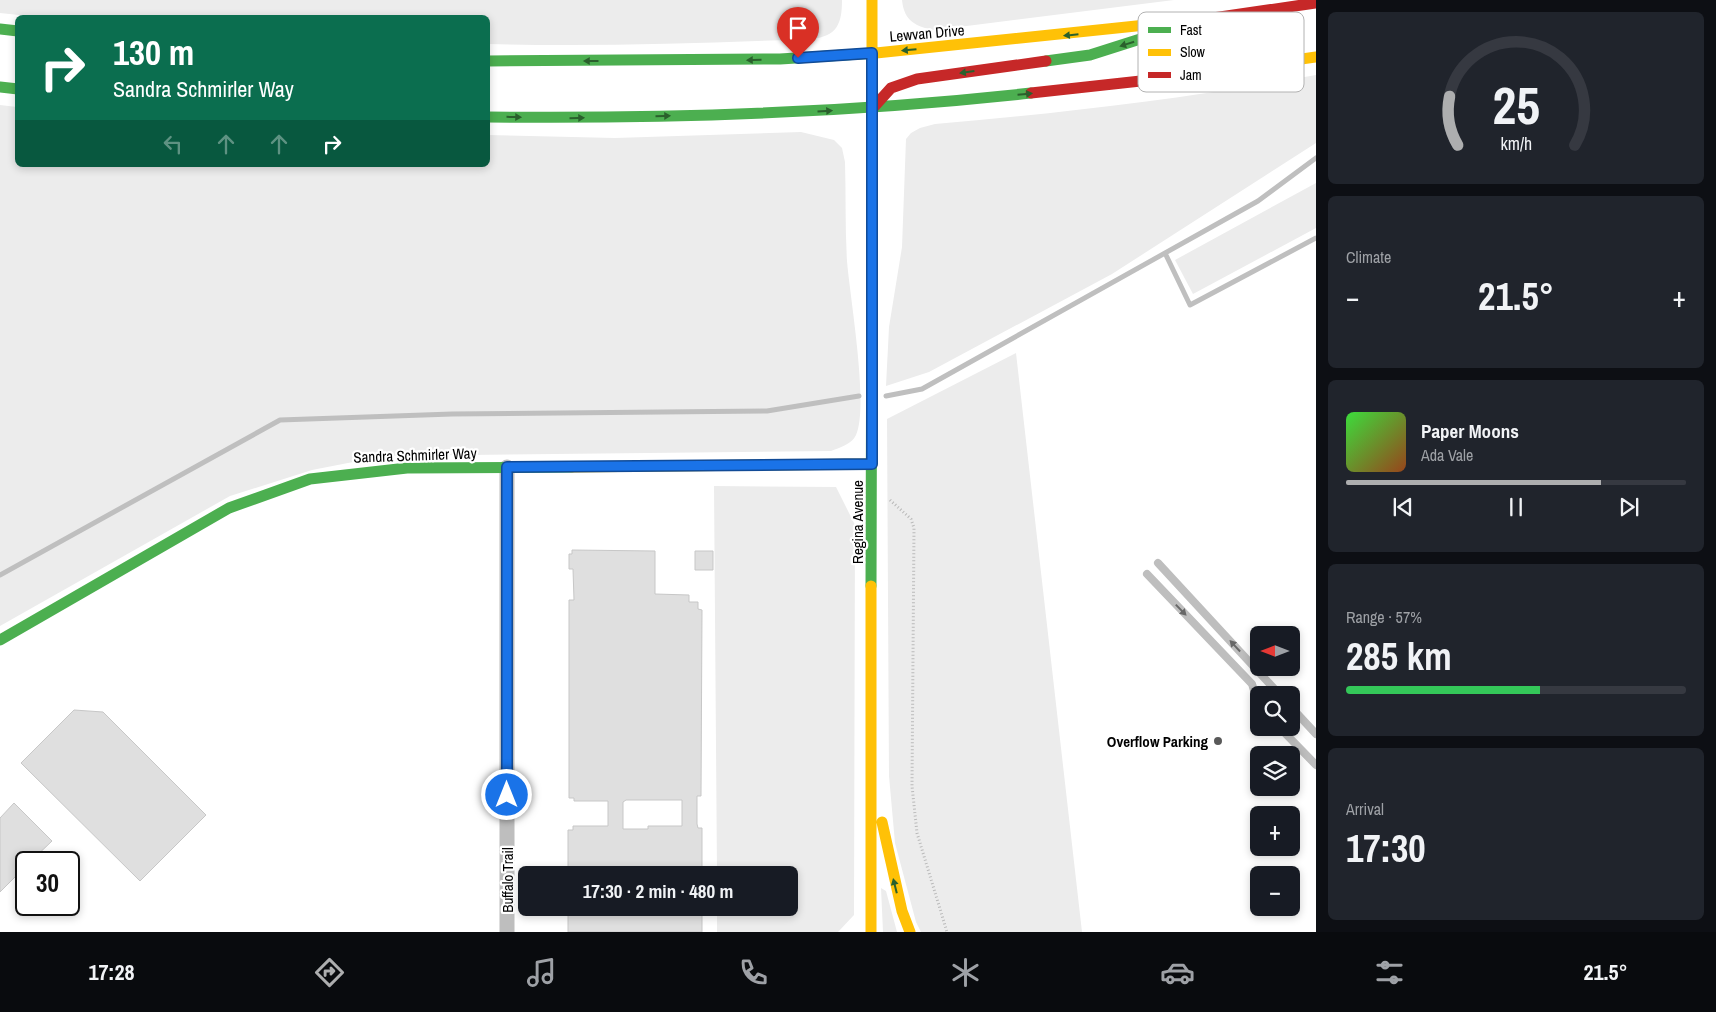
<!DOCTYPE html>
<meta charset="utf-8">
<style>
:root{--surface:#171b24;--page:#20242c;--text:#f1f3f6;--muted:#9ea1a6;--line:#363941;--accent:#adaeaf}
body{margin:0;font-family:"Archivo Narrow",sans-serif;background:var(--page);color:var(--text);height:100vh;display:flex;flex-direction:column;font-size:19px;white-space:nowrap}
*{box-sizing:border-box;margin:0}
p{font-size:16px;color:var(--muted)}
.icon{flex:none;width:28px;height:28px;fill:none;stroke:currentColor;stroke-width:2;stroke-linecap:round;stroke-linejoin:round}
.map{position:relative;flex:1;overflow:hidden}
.side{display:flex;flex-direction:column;gap:12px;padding:12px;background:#0d0f14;width:400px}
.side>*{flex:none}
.hud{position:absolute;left:15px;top:15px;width:475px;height:152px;border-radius:8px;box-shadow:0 2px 8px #0003;background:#0b6e4f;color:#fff;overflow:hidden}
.needle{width:32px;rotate:270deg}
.buttons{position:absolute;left:1250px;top:626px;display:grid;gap:10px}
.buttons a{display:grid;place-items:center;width:50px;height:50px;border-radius:8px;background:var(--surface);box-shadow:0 2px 8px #0003;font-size:25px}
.speed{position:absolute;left:15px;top:851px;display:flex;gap:10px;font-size:25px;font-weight:700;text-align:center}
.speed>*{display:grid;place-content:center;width:65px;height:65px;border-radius:50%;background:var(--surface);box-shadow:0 2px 8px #0003;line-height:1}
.speed .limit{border:2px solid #111;border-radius:8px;background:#fff;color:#111}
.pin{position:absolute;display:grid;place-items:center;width:42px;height:42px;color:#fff;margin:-51px -21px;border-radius:50% 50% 50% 0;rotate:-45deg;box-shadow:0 0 5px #0007}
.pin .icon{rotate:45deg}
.me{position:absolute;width:55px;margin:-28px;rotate:0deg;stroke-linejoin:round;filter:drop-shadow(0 0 4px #0008)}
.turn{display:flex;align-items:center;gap:18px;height:105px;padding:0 15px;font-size:22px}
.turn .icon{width:65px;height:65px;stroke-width:2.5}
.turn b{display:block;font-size:35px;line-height:42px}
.lanes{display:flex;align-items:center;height:48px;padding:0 15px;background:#0003;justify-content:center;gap:25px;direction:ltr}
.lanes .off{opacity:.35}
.big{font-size:38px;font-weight:700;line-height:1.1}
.side .card{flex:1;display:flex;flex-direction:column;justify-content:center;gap:8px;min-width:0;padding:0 18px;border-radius:8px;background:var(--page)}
.side .dial{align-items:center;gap:0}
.dial svg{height:130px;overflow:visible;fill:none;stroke:var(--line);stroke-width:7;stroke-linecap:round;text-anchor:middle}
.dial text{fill:var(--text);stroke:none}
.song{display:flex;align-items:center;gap:15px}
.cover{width:60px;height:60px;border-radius:8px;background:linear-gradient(135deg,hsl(120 70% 55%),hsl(20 70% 35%))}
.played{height:5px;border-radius:2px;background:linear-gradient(90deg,var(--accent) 75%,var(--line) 75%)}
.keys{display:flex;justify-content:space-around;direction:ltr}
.heat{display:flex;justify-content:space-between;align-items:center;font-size:28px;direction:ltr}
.charge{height:8px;border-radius:4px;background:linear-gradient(90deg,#34c759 57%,var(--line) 0)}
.trip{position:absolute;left:518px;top:866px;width:280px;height:50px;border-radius:8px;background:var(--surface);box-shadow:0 2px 8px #0003;font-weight:700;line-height:50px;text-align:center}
.tab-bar{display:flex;height:80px;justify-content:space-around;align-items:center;background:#090b0e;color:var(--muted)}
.tab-bar .icon{width:35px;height:35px}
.tab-bar .current{color:var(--accent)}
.tab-bar b{font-size:22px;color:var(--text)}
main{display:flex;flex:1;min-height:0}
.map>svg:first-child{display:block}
.green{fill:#ececec}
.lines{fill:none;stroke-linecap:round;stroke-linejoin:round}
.stream{stroke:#bfbfbf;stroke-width:5}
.building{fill:#dfdfdf;stroke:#c7c7c7;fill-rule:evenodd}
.path{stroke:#b9b9b9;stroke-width:3;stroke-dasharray:1 2.5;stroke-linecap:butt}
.lane{stroke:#bebebe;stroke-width:8}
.street{stroke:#bebebe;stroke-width:15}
.fast{stroke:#4caf50;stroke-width:11}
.slow{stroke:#ffc107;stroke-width:11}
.jam{stroke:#c62828;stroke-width:11}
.oneway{fill:#2a602c}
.oneway2{fill:#686868}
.route-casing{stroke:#114b97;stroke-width:12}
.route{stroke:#1a73e8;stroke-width:9}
.poi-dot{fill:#595959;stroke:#fff;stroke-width:2}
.labels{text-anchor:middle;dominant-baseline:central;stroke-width:4.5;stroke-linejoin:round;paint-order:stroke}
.street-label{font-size:15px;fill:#000;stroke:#fff}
.poi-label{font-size:15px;font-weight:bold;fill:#000;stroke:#fff;text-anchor:end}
.key{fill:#fff;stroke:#b2b2b2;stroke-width:1}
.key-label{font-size:14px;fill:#000}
</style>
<main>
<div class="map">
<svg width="1316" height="932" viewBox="0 0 1316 932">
<rect width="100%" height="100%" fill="#fff"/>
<path class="green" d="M 0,0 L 842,0 C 842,24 837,36 812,39 C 704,43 596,47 488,44 L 488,18 L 47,18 L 0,13 Z
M 902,0 L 1174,0 L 935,30 C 916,27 904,21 902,0 Z
M 1316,75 L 1316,143 L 1112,274 L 929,372 L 886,386 L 889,327 L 902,247 L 906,139 L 911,133 L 920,128 L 935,124 C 1063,113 1190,98 1316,75 Z
M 0,105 L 17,107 L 18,165 L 488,165 L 488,135 L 615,138 L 801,132 L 834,140 L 842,148 L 845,162 C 846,195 845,228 847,261 C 850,298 869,406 856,435 C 852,444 839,448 831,451 L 384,456 L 312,470 L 230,496 L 0,626 Z
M 1316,183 L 1316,228 L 1193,294 L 1175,260 Z
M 1016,353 L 1082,932 L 921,932 L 916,922 L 895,843 L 889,776 L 887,419 Z
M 714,486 L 836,487 L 855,525 L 854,915 L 838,932 L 717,932 L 717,908 L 789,908 L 789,875 L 717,875 Z
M 881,888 L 886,891 L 897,932 L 883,932 Z"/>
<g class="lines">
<path class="stream" d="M 1165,253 L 1190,305 L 1316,238
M 886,396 L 922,389 L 1258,201 L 1316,158
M 0,575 L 280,420 L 452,414 L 767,411 L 859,396"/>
</g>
<path class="building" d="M 572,550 L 655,551 L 655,594 L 689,595 L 689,602 L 698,602 L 698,609 L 702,610 L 701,796 L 697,796 L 697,824 L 698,828 L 702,828 L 702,875 L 568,875 L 568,830 L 573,830 L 573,826 L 608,826 L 608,801 L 574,801 L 574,798 L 569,798 L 569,600 L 574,600 L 573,569 L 569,569 L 569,554 L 572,554 ZM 626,800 L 682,800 L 682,826 L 648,826 L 648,829 L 623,829 L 623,802 Z
M 695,551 L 713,551 L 713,570 L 695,570 Z
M 74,710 L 103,712 L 206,815 L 140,881 L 21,763 Z
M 14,803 L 52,841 L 30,862 L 26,862 L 26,866 L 0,892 L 0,818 Z
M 568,908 L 702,908 L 702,932 L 568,932 Z"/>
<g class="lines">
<path class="path" d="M 890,500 L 911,519 L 914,528 L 912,786 L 917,833 L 947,932"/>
<path class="lane" d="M 1158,563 L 1280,695
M 1147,574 L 1252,684 L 1259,706
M 1291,707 L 1316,734
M 1280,728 L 1316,765"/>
<path class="street" d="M 507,467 L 507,932"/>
<path class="fast" d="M 0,29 L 18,31
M 488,61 L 780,59 L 876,53
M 1046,61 L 1090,55 L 1156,34
M 0,87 L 18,89
M 488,117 C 669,119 850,113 1031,93
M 871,586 L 872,231
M 0,640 L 229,508 L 310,479 L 407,468 L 572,467"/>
<path class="slow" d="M 876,53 L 1213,18
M 1168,78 L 1316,57
M 872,91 L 872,0
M 572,467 L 872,464
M 882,822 L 902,911 L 910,932
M 871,932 L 871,586"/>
<path class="jam" d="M 1213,18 L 1316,3
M 1031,93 L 1168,78
M 872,109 L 891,88 L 917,79 L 1046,61
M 872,231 L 872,91"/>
</g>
<defs><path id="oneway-solid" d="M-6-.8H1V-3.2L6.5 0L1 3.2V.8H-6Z" transform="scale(1.25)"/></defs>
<g class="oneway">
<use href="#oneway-solid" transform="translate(1071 35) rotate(174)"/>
<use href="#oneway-solid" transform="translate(1127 44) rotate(163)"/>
<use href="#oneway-solid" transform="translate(909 50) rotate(175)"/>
<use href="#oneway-solid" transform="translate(754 60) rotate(179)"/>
<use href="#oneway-solid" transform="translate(591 61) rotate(180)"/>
<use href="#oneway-solid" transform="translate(967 72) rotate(172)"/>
<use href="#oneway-solid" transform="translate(1025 94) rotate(-5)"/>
<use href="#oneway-solid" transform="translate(825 111) rotate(-3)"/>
<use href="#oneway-solid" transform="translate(663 116) rotate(-1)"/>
<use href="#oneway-solid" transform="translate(514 117) rotate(1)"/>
<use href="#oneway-solid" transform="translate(577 118) rotate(-1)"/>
<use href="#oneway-solid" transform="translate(895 886) rotate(-104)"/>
</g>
<g class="oneway2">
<use href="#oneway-solid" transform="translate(1181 610) rotate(46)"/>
<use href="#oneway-solid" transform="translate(1235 646) rotate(-133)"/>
</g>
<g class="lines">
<g class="route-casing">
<path id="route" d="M 507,795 L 507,467 L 872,464 L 872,53 L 798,58"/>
</g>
<use href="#route" class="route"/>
</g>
<circle class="poi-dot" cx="1218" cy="741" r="5"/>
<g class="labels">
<g class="street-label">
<text transform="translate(927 33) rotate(-5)">Lewvan Drive</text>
<text transform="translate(415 455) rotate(-2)">Sandra Schmirler Way</text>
<text transform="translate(857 522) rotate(-90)">Regina Avenue</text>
<text transform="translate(507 880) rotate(-90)">Buffalo Trail</text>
</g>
<g class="poi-label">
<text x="1208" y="741">Overflow Parking</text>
</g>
</g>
<rect x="1138" y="12" width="166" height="80" rx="8" class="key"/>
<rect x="1148" y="27" width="23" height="6" fill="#4caf50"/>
<rect x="1148" y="49" width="23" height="7" fill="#ffc107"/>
<rect x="1148" y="72" width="23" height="6" fill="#c62828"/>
<g class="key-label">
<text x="1180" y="35">Fast</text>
<text x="1180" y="57">Slow</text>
<text x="1180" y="80">Jam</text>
</g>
</svg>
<div class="buttons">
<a><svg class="needle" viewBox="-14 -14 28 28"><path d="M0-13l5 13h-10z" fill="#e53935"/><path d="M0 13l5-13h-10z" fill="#9ea1a6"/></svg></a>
<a><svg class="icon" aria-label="search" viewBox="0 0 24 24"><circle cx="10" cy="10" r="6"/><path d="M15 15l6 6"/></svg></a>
<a><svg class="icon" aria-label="layers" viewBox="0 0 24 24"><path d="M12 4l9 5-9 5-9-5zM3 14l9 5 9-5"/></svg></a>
<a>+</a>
<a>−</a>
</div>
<div class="speed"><div class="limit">30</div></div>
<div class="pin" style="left:798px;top:58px;background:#d93025"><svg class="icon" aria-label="arrive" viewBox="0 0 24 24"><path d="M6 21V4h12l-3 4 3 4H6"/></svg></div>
<svg class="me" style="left:507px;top:795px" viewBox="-20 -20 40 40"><circle r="17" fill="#1a73e8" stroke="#fff" stroke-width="3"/><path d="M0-11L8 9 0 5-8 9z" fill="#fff"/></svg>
<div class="trip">17:30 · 2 min · 480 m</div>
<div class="hud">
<div class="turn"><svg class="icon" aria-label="right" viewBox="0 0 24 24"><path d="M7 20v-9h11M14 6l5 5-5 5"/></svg><div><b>130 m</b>Sandra Schmirler Way</div></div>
<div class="lanes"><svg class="icon off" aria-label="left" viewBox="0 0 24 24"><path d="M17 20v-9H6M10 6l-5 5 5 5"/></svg><svg class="icon off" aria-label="ahead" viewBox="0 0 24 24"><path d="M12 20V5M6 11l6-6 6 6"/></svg><svg class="icon off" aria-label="ahead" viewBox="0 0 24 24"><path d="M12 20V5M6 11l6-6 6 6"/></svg><svg class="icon" aria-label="right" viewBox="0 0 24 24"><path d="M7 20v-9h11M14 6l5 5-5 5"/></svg></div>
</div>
</div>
<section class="side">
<div class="card dial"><svg viewBox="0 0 100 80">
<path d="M14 69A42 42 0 1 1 86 69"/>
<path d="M14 69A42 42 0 0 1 9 39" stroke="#adaeaf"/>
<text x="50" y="56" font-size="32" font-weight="700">25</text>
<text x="50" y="72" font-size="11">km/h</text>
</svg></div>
<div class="card"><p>Climate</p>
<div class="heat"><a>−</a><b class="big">21.5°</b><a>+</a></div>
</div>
<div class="card">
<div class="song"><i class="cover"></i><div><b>Paper Moons</b><p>Ada Vale</p></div></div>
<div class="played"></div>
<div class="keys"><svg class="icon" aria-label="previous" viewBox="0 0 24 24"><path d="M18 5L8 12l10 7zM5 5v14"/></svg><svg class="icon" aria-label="pause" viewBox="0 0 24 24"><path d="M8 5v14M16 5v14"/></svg><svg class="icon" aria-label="next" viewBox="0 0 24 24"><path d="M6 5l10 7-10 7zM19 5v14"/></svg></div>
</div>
<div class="card"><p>Range · 57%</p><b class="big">285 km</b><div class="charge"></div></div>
<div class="card"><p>Arrival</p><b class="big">17:30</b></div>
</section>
</main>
<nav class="tab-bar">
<b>17:28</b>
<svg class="icon current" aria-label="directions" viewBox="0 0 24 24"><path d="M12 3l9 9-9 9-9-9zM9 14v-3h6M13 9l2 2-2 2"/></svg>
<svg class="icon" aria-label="music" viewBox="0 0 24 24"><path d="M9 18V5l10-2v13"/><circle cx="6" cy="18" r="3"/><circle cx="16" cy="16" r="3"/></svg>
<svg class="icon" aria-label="phone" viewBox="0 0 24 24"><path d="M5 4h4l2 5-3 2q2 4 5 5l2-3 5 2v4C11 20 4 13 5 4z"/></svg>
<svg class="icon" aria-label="climate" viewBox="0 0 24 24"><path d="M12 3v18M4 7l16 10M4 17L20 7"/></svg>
<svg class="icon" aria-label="car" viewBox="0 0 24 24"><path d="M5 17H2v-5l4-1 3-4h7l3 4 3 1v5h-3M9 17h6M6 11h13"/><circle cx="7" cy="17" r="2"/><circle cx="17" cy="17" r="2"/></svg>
<svg class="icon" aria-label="filters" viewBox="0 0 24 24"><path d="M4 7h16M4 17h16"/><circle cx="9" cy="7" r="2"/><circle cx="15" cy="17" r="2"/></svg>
<b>21.5°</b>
</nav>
